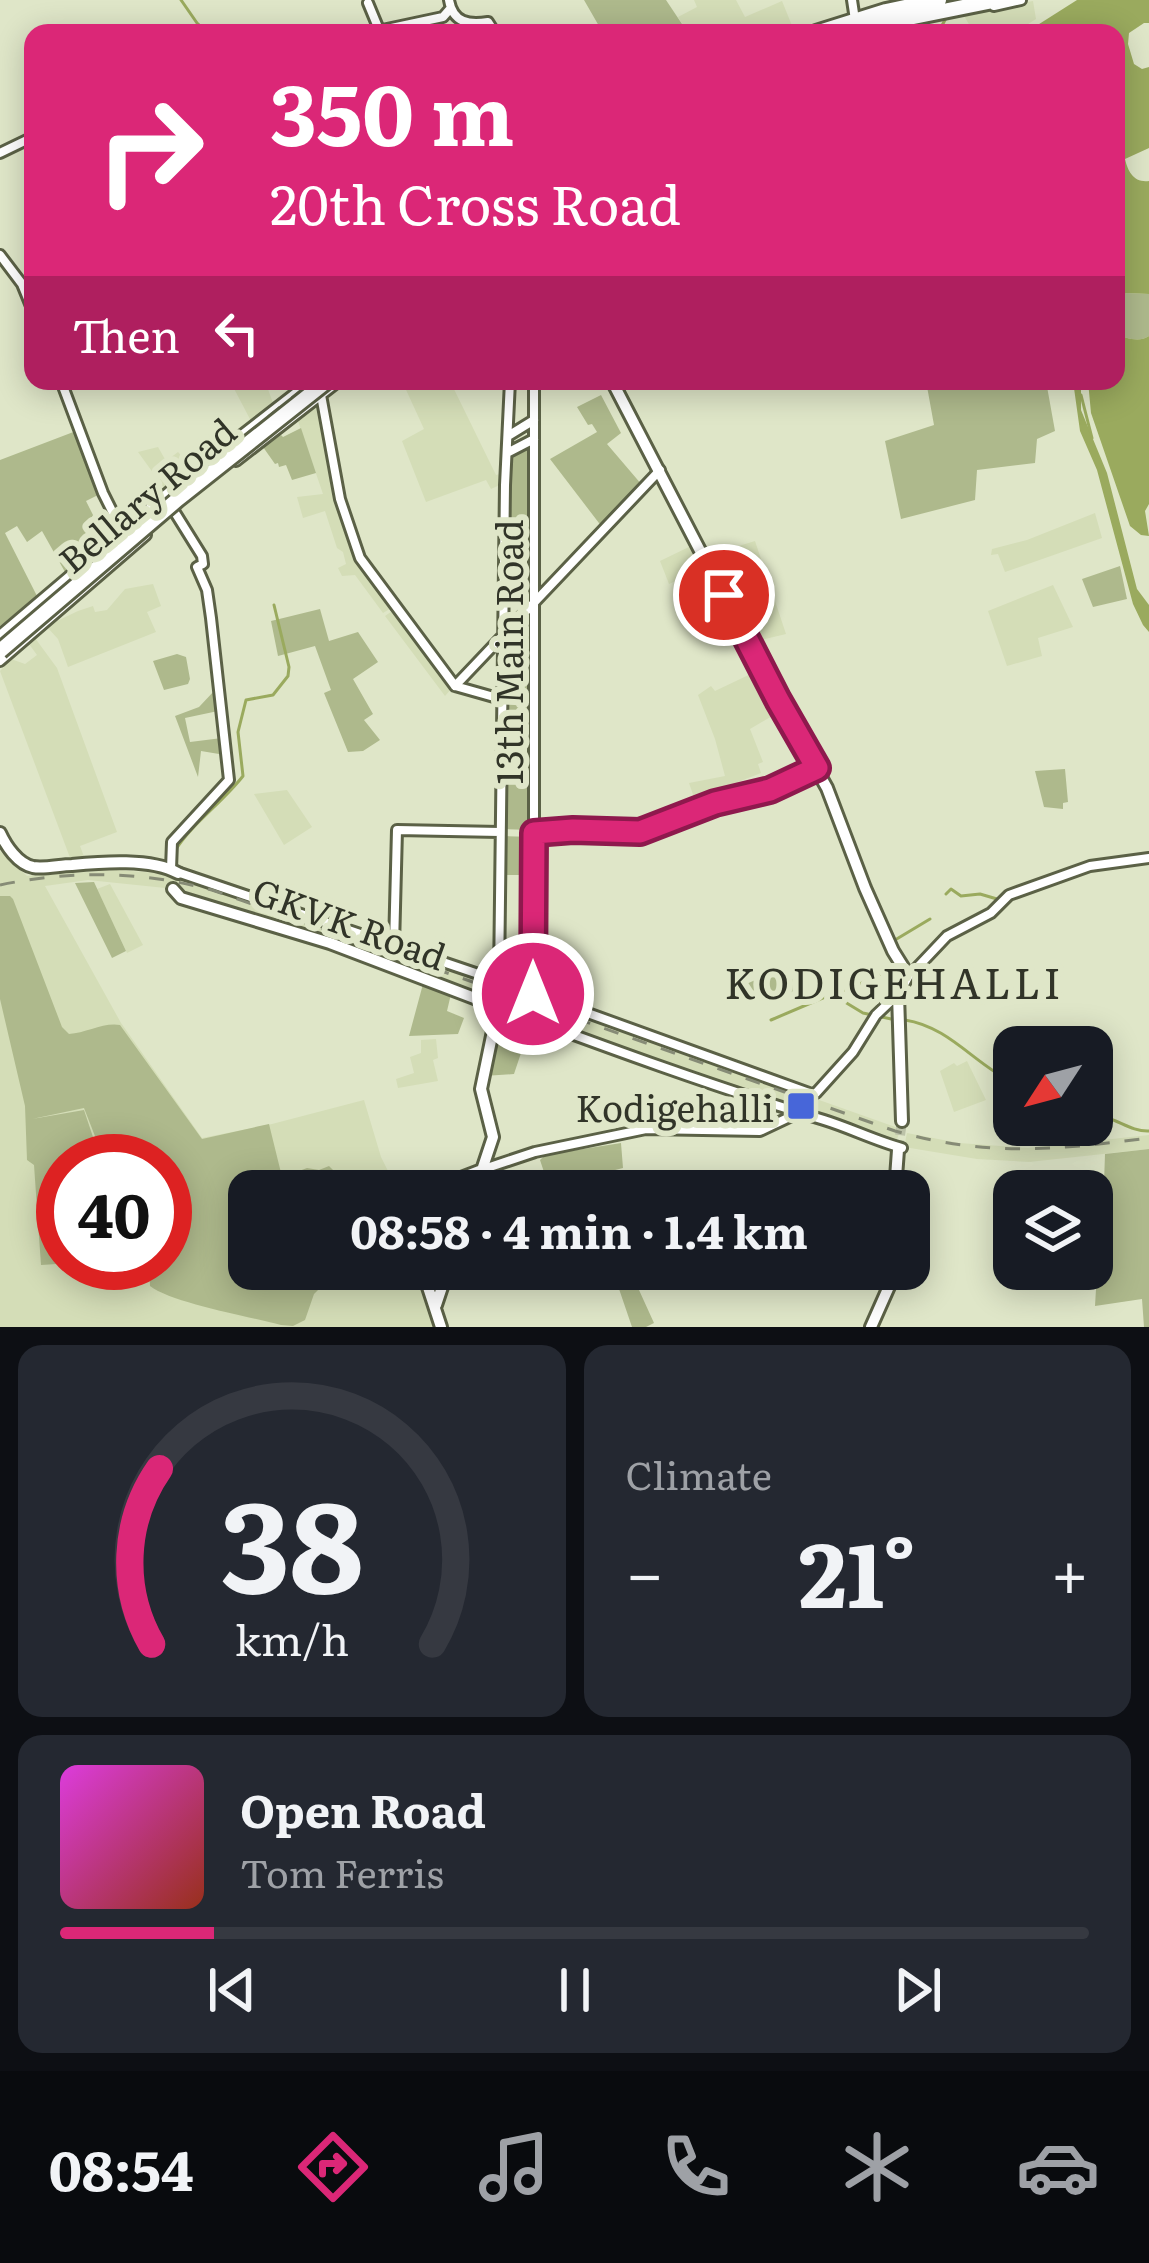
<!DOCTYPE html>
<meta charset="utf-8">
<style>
:root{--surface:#171b24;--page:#242831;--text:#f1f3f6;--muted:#9ea1a6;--line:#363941;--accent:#db2777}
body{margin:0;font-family:Literata,serif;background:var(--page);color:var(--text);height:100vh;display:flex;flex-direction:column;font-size:45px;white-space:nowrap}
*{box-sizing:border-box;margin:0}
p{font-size:39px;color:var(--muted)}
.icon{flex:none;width:66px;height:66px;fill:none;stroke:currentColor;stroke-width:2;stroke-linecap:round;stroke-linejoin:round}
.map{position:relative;height:1327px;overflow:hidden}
.panel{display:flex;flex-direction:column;gap:18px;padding:18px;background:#0d0f14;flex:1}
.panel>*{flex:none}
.guide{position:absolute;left:24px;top:24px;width:1101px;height:366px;border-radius:24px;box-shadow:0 6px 30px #0003;background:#db2777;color:#fff;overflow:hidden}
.needle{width:78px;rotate:234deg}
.tools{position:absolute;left:993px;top:1026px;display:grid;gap:24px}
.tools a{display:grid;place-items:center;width:120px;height:120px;border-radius:24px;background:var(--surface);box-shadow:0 6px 30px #0003;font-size:60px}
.speed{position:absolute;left:36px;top:1134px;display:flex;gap:24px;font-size:60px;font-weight:700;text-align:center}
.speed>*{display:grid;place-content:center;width:156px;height:156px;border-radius:50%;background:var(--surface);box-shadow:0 6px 30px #0003;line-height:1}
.speed .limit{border:18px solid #d22;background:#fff;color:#111}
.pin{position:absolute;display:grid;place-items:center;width:102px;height:102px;color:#fff;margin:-51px;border:6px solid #fff;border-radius:50%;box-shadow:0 3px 12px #0007}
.me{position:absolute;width:132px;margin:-66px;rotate:0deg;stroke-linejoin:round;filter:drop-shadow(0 0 9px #0008)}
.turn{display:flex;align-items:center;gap:42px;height:252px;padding:0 48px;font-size:54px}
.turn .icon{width:156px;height:156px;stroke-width:2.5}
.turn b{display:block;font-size:84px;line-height:102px}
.then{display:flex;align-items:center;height:114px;padding:0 48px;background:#0003;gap:24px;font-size:45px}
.big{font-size:90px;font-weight:700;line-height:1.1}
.panel .tile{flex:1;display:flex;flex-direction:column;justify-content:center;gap:18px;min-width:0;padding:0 42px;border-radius:24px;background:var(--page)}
.panel .dial{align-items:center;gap:0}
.dial svg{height:312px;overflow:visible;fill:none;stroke:var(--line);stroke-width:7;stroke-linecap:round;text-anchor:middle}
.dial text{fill:var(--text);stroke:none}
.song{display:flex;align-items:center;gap:36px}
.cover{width:144px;height:144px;border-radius:18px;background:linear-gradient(135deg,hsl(300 70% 55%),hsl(10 70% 35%))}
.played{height:12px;border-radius:6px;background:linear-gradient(90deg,var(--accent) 15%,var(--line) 15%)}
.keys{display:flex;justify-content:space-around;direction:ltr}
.heat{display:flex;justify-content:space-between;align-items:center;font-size:66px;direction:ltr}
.panel .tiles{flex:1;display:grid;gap:18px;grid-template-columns:1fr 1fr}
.tile:last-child{grid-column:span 2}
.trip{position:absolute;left:228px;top:1170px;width:702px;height:120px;border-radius:24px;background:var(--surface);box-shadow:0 6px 30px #0003;font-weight:700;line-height:120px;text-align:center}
.tabs{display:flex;height:192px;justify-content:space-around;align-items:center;background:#090b0e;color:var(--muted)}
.tabs .icon{width:84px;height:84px}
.tabs .current{color:var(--accent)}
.tabs b{font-size:54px;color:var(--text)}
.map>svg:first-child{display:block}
.built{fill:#d4ddb7;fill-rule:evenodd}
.green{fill:#aeb98c}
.water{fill:#9aaa5e}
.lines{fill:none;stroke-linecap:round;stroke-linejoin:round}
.stream{stroke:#9aaa5e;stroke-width:3}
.major-tunnel{stroke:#bcc2a8;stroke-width:10;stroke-dasharray:10 5;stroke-linecap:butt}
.minor-casing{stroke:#5b6146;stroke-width:14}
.major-casing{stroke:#5b6146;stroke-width:16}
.highway-casing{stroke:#5b6146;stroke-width:20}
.minor{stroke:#fff;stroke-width:8}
.major{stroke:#fff;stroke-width:10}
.highway{stroke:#fff;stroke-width:14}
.rail{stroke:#868b76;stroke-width:3;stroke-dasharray:15 15;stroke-linecap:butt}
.highway-bridge-casing{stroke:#5b6146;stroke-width:20;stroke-linecap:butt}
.highway-bridge{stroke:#fff;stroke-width:14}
.route-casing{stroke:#8e194d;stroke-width:30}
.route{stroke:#db2777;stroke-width:21}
.poi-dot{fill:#4766d9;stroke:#dfe6c8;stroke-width:4.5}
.labels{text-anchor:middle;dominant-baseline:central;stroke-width:12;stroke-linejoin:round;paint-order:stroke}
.street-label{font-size:36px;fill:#313428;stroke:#dfe6c8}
.poi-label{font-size:36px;fill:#313428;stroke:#dfe6c8;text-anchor:end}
.quarter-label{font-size:42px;letter-spacing:3px;fill:#313428;stroke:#dfe6c8}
</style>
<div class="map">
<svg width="1149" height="1327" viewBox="0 0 1149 1327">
<rect width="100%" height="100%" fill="#dfe6c8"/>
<path class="built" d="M 694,0 L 736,0 L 745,17 L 782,1 L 795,33 L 688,33 L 678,17 L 697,7 Z
M 1033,1 L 1036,19 L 1014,33 L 974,33 L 963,14 Z
M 230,381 L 265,381 L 273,403 L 251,421 Z
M 402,381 L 450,381 L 496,475 L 504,473 L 504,483 L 491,489 L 486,480 L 426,502 L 402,441 L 424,429 Z
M 321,401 L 328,450 L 360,561 L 393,607 L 383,613 L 355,575 L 342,576 L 338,568 L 346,564 L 343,552 L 337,548 L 325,511 L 303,518 L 297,497 L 323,494 L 297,418 Z
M 158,447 L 166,461 L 178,452 L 191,466 L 164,488 L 138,452 Z
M 1095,513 L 1102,538 L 1005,572 L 998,554 L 991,555 L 992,549 L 1027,540 Z
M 755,541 L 786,634 L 752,642 L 706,556 Z
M 693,545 L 705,568 L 669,584 L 660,561 Z
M 153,584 L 161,606 L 147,612 L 156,632 L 68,667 L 58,639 L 47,627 L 55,620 L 57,621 L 78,611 L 93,606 L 95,612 L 107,610 L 125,589 Z
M 1053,585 L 1073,627 L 1038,638 L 1042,656 L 1007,666 L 988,611 Z
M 395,609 L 453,687 L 445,696 L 385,616 Z
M 35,638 L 57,668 L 117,832 L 80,846 L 86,862 L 72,863 L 0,671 L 11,659 L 25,664 L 37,655 L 29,644 Z
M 757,671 L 779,712 L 750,729 L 763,762 L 758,764 L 761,773 L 738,782 L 734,795 L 697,806 L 689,783 L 725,776 L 715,739 L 698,695 L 711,686 L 715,691 Z
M 287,790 L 312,827 L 284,845 L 254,794 Z
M 0,851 L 27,876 L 116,870 L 158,873 L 197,883 L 381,945 L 901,1129 L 895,1144 L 183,896 L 175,889 L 88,880 L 45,886 L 121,1023 L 202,1138 L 272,1124 L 364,1100 L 381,1157 L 398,1191 L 249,1191 L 249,1269 L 414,1269 L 434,1327 L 0,1327 ZM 63,1161 L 165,1161 L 165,1263 L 63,1263 Z
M 110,884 L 143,945 L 127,953 L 97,889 Z
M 436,1039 L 438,1058 L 433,1060 L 438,1081 L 398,1088 L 396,1079 L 414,1073 L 410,1057 L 421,1053 L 421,1040 Z
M 967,1061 L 986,1100 L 954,1112 L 940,1071 L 954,1063 L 957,1066 Z
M 907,1133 L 959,1143 L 1028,1148 L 1149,1135 L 1149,1149 L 1029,1162 L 977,1159 L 904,1147 Z"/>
<path class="green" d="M 584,0 L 666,0 L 688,33 L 603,33 Z
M 1127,293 L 1149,294 L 1149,336 C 1139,343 1126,338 1116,334 L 1116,297 Z
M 926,381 L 1046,381 L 1055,431 L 1037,439 L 1035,463 L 977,470 L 975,500 L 901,519 L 885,441 L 934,425 Z
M 601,395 L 621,433 L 607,444 L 642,485 L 602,527 L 550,459 L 597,432 L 592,424 L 588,425 L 577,407 Z
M 301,428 L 316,473 L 292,480 L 286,465 L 279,467 L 278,463 L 275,464 L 263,447 L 281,435 L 283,437 Z
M 76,431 L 100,494 L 86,501 L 100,529 L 84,543 L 90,551 L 65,572 L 42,531 L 27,542 L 17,526 L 5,533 L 37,596 L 0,626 L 0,460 Z
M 532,442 L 531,518 L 508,519 L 508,454 Z
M 1120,566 L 1127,599 L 1093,607 L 1082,579 Z
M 320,609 L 329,641 L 358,632 L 378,662 L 353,679 L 373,714 L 364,720 L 380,740 L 363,751 L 348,752 L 324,693 L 331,690 L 315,646 L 278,656 L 271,621 Z
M 531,611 L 531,719 L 503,720 L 506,637 Z
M 177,654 L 186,657 L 190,679 L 188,684 L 164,690 L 153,661 Z
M 215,690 L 218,711 L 185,718 L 190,742 L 222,738 L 225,755 L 201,751 L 198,777 L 175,716 L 199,707 Z
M 1065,769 L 1068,802 L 1063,803 L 1063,809 L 1044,807 L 1035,771 Z
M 504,774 L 532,775 L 531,830 L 503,829 Z
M 503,836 L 532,837 L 532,875 L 503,875 Z
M 94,882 L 126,951 L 112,958 L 75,883 Z
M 0,896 L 10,896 L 13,899 L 62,1027 L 69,1034 C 86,1033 104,1022 120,1025 L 202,1139 L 269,1124 L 284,1185 L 289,1186 L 286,1176 L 307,1168 L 319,1170 L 329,1166 L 350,1187 L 345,1191 L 249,1191 L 249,1269 L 320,1269 L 325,1283 L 314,1294 L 305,1320 L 293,1326 L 281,1325 C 251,1317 172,1303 150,1286 L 149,1263 L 165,1263 L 165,1242 L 170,1238 L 170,1231 L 165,1223 L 165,1161 L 107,1161 L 100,1149 L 84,1108 L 32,1119 L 84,1110 L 101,1161 L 63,1161 L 63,1263 L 73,1263 L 41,1265 L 34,1165 L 27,1160 L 25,1106 L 0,999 Z
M 779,969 L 806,989 L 791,999 L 786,987 L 749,1004 L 742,986 Z
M 423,984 L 451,994 L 447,1011 L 464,1018 L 458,1034 L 409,1036 Z
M 501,1012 L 531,1023 L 514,1074 L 484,1076 Z
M 621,1143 L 623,1168 L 549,1187 L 540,1160 L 545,1155 Z
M 1149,1149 L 1149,1327 L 1144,1327 L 1142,1299 L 1095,1306 L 1098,1255 L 1092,1256 L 1092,1244 L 1102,1242 L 1105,1154 Z
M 634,1279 L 654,1323 L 646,1327 L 632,1327 L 618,1286 Z"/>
<path class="water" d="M 1077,0 L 1149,0 L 1149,23 L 1144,23 L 1129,33 L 1128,44 L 1134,64 L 1142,69 L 1149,67 L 1149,148 L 1125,159 C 1128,172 1134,183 1149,181 L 1149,294 L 1127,293 L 1116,297 L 1116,33 L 1025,33 Z
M 1116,334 C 1126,338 1139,343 1149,336 L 1149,504 L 1145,511 L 1149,536 L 1141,535 L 1130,526 L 1091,413 L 1088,381 L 1116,381 Z
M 1073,381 L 1081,381 L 1081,410 L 1107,473 L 1137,589 L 1149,605 L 1149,632 L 1143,625 L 1133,604 L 1097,470 L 1080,431 Z"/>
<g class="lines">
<path class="stream" d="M 181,0 L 197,23 L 208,33
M 941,33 L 940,29 L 945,20
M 1081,395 L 1092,438
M 174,852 C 192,823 222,803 243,776 L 238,732 L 246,700 L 273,695 L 288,676 L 289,667 L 274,605
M 946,894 L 951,889 L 961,896 L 980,894 L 997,899
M 895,940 L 930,919
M 836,995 L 889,970
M 771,1020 L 825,997 L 835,996 L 863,1013 L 896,1020
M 905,1020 C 950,1027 975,1065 1014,1083
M 1092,1116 C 1113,1114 1128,1132 1149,1131"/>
<path class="major-tunnel" d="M 898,1150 L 902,1121"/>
<g class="minor-casing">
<path id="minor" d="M 449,0 C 453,23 469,25 488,22 L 495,33
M 852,0 L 855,20
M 368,3 L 380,32
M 994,6 L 1021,0
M 368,33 L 443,17 L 450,9
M 0,153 L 33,137
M 0,255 L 22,284 L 33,311
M 61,381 L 103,493 L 124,535
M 321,395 L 340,499 L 360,558 L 455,686
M 508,436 L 534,420
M 507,453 L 534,439
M 236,461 L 339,381
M 0,661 L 146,535
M 455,686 L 660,470
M 455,686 L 501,699
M 538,833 L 573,830 L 640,832 L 715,803 L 770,790 L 816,768
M 171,869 L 172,842 L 229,780 L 211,618 L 207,590 L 197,567 L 203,564 L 202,556 L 174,511
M 180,873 L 499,981 L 812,1094 L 816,1093 L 853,1052 L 876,1015 L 897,995
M 394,946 L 397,830 L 500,832
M 912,973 L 947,936 L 991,913 L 1009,895 L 1090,866 L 1149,858
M 499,981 L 505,485 L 510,381
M 534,994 L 534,381
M 498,1007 C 606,1047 714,1087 824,1120 C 850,1128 876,1141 902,1148
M 484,1169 L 535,1152 L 646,1129 L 760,1131 L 796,1114"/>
</g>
<g class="major-casing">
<path id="major" d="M 612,381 L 778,701 L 827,788 L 865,888 L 893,951 L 908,975
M 0,833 C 6,846 18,864 33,867 C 45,869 60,865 72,865 C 102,862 151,858 178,873
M 173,889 L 181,898 L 330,943 L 498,1007 L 481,1089 L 493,1137 L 475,1191
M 902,1121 L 898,994 L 908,975
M 441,1191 L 443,1185 L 482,1170
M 895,1191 L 898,1150
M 422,1269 L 441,1327
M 436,1305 L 448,1269
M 871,1327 L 891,1282 L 892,1269"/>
</g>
<g class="highway-casing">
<path id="highway" d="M 816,33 L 886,11 L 939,0
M 854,33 L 889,22 L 998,0
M 0,639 L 172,493 L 316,381"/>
</g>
<use href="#minor" class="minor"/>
<use href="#major" class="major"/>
<use href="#highway" class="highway"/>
<path class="rail" d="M 151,510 L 313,381
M 0,885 C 72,870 141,871 212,890 L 895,1131 C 988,1157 1055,1150 1149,1138"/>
<g class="highway-bridge-casing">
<path id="highway-bridge" d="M 0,651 L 178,499 L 327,381"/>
</g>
<use href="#highway-bridge" class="highway-bridge"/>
</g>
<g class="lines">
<g class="route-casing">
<path id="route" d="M 533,994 L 534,833 L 573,830 L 640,832 L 715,803 L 770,790 L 817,768 L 778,700 L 724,595"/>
</g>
<use href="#route" class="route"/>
</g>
<rect class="poi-dot" x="786" y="1091" width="30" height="30" rx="6"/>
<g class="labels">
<g class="street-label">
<text transform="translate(146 494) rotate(-40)">Bellary Road</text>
<text transform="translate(507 652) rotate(-90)">13th Main Road</text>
<text transform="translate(350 922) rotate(20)">GKVK Road</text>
</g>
<g class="poi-label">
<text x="774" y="1106">Kodigehalli</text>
</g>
<g class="quarter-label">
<text x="894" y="981">KODIGEHALLI</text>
</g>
</g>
</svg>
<div class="tools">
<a><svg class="needle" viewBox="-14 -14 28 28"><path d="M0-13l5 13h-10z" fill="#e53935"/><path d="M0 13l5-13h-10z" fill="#9ea1a6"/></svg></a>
<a><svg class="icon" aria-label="layers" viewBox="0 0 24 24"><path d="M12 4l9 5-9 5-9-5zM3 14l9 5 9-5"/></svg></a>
</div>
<div class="speed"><div class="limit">40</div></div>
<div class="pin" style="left:724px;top:595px;background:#d93025"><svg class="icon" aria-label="arrive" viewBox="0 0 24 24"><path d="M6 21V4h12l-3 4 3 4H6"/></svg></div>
<svg class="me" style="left:533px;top:994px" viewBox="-20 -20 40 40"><circle r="17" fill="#db2777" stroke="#fff" stroke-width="3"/><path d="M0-11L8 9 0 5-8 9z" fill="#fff"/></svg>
<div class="trip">08:58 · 4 min · 1.4 km</div>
<div class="guide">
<div class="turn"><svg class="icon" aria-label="right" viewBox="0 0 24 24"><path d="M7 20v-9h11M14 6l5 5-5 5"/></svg><div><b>350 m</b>20th Cross Road</div></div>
<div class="then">Then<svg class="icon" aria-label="left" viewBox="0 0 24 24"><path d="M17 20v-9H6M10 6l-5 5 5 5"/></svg></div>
</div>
</div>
<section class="panel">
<div class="tiles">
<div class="tile dial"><svg viewBox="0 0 100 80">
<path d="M14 69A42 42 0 1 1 86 69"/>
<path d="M14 69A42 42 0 0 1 16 24" stroke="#db2777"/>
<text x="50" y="56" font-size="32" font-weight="700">38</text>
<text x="50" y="72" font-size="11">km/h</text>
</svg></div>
<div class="tile"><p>Climate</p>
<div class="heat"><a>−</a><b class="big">21°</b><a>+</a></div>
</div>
<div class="tile">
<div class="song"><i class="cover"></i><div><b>Open Road</b><p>Tom Ferris</p></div></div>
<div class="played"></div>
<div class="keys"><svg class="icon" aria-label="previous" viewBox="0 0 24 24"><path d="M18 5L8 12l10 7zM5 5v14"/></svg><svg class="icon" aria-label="pause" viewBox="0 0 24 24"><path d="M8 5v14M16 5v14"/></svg><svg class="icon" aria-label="next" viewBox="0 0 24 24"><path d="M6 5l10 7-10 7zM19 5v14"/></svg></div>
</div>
</div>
</section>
<nav class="tabs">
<b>08:54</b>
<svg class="icon current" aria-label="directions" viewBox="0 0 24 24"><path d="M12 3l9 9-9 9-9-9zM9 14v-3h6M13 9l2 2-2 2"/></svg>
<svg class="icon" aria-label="music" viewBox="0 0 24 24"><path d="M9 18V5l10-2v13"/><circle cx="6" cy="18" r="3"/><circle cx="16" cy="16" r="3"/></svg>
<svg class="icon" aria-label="phone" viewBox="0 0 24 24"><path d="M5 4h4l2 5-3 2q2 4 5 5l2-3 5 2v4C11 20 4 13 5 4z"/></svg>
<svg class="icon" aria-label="climate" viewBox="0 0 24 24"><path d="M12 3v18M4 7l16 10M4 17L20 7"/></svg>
<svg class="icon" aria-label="car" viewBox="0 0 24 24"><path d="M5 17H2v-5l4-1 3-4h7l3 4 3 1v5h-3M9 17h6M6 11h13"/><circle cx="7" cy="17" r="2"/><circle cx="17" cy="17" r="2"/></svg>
</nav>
